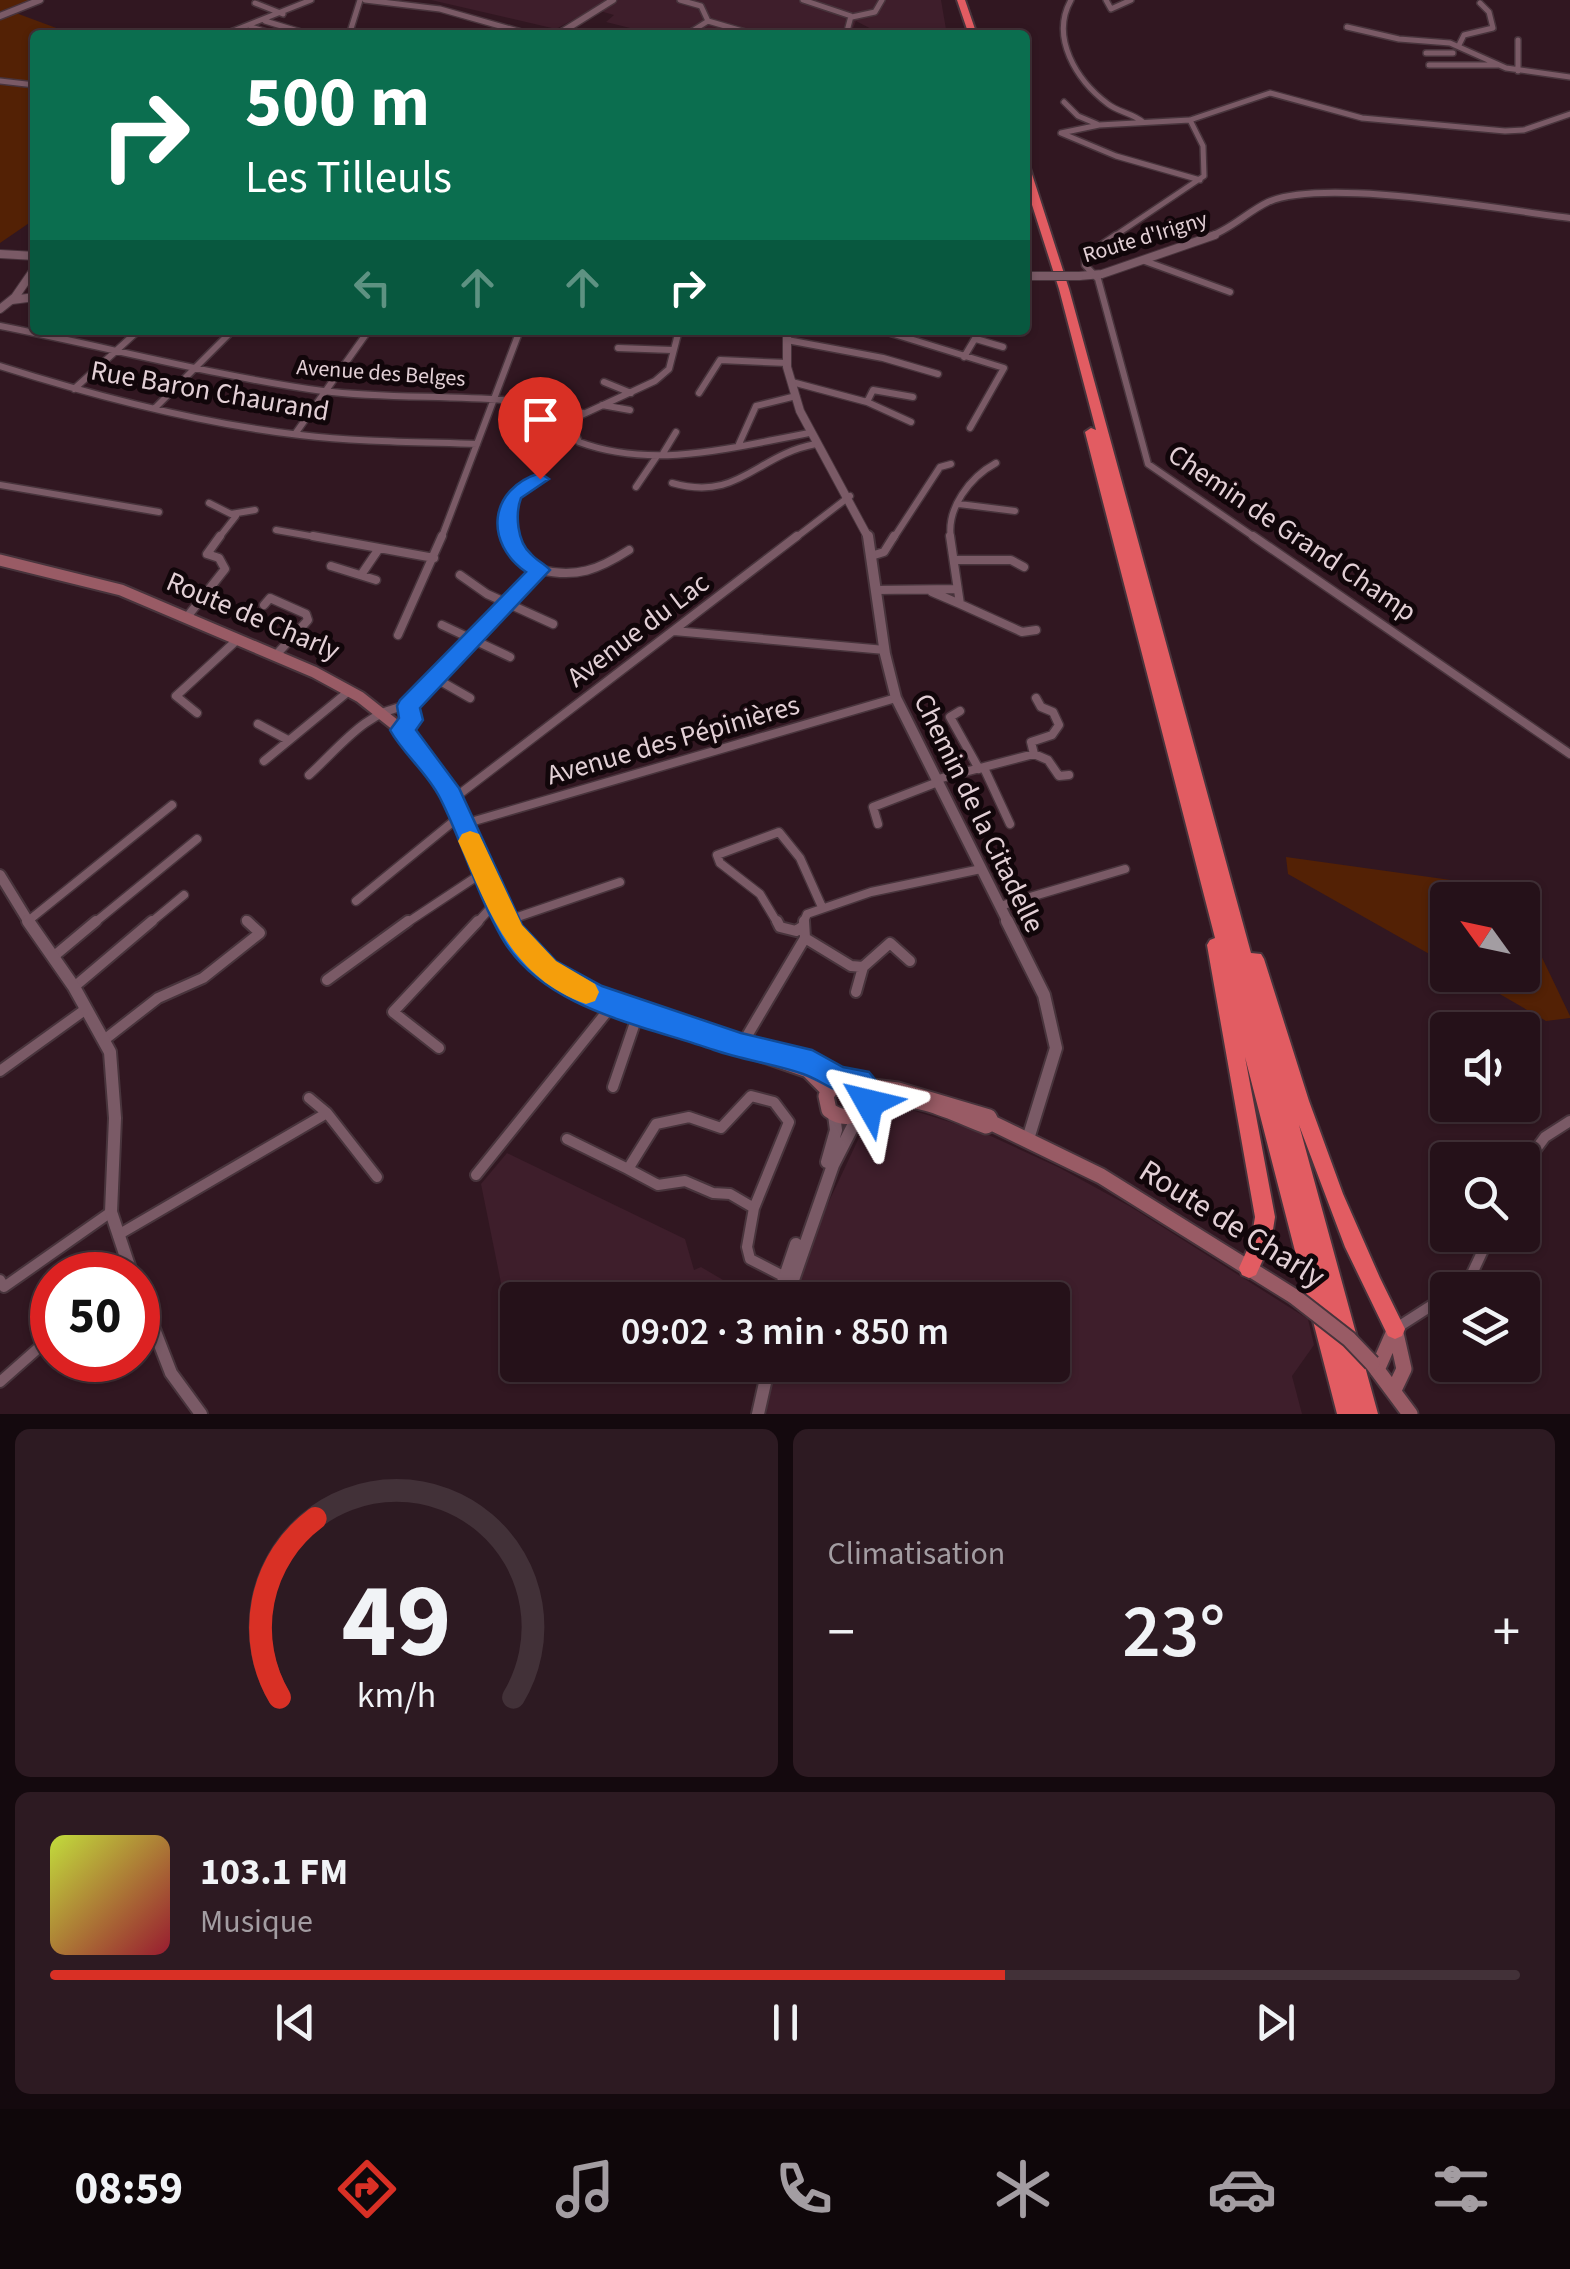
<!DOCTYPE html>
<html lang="fr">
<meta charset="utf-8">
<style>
:root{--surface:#251119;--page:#2d1a22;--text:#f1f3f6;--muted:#a39da2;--line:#423138;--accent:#d93025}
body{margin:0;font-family:"Source Sans 3",sans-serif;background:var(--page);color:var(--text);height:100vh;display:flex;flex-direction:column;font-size:38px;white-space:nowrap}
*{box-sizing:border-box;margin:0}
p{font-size:32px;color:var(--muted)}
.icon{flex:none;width:55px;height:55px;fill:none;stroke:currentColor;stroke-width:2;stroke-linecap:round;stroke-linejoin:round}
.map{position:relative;height:1414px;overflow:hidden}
.details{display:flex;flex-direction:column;gap:15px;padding:15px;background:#14090e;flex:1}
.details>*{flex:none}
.guide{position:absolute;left:30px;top:30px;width:1000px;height:305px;border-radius:10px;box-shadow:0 2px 8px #0004,0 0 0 2px var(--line);background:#0b6e4f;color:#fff;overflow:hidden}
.needle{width:65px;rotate:303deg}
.tools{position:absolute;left:1430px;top:882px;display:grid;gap:20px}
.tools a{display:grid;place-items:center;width:110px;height:110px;border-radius:10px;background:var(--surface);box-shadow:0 2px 8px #0004,0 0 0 2px var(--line);font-size:50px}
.speed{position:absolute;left:30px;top:1252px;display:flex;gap:20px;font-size:50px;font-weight:700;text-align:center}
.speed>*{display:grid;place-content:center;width:130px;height:130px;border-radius:50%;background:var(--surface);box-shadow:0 2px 8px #0004,0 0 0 2px var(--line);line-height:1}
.speed .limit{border:15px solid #d22;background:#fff;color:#111}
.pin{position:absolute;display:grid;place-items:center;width:85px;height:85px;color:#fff;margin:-102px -42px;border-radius:50% 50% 50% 0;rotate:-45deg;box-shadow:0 0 10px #0007}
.pin .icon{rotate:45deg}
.me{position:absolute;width:110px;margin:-55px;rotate:307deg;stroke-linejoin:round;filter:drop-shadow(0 0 8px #0008)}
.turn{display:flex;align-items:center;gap:35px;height:210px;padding:0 50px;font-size:45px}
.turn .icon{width:130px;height:130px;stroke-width:2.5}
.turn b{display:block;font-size:70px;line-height:85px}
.lanes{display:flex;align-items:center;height:95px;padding:0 50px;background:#0003;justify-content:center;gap:50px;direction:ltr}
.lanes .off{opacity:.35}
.big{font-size:75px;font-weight:600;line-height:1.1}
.details .card{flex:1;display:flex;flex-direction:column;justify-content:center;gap:15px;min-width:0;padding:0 35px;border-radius:15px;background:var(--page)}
.details .dial{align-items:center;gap:0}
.dial svg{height:260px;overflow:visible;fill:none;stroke:var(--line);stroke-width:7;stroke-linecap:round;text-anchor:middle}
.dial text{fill:var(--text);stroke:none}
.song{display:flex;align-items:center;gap:30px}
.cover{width:120px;height:120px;border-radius:15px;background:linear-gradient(135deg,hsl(70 70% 55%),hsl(350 70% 35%))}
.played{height:10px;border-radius:5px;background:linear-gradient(90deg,var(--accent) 65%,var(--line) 65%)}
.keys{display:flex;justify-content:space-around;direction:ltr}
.heat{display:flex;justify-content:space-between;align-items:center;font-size:55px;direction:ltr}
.details .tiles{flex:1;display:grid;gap:15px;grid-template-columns:1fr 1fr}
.card:last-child{grid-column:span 2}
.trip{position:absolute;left:500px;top:1282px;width:570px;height:100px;border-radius:10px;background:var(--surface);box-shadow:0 2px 8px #0004,0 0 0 2px var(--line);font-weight:600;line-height:100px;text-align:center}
.menu{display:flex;height:160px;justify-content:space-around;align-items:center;background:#0f070a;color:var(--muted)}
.menu .icon{width:70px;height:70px}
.menu .selected{color:var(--accent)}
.menu b{font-size:45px;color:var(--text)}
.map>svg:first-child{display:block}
.built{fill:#3e1e2b}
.green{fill:#532105}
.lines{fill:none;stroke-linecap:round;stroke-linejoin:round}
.minor-far3-casing{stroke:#48343c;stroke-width:8}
.minor-far2-casing{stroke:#48343c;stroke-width:9}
.minor-far1-casing{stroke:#48343c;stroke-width:11}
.minor-casing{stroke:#48343c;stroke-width:14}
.tertiary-far3-casing{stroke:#48343c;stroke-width:9}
.tertiary-far2-casing{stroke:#48343c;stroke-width:10}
.tertiary-far1-casing{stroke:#48343c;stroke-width:14}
.tertiary-casing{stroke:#48343c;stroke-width:16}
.secondary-far1-casing{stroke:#48343c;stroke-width:15}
.secondary-casing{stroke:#48343c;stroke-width:19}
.motorway-casing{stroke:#48343c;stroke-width:4}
.minor-far3{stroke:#7a5a66;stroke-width:5}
.minor-far2{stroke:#7a5a66;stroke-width:6}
.minor-far1{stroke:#7a5a66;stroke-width:8}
.minor{stroke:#7a5a66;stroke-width:10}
.tertiary-far3{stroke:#7a5a66;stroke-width:6}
.tertiary-far2{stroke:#7a5a66;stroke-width:8}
.tertiary-far1{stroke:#7a5a66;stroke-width:10}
.tertiary{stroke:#7a5a66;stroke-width:12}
.secondary-far1{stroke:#995b65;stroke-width:11}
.secondary{stroke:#995b65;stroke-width:15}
.motorway{fill:#e25c62;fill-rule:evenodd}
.tertiary-bridge-casing{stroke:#48343c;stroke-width:10;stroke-linecap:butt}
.secondary-bridge-casing{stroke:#48343c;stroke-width:19;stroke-linecap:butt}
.tertiary-bridge{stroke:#7a5a66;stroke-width:8}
.secondary-bridge{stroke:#995b65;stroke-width:15}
.route{fill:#1a73e8;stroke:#114b97;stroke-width:2.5}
.slow{fill:#f59e0b}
.labels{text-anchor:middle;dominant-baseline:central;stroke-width:10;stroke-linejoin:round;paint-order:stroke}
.far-street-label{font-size:22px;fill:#e3d0d6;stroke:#11060a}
.street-label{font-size:28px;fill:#e3d0d6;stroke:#11060a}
.near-street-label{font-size:32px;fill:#e3d0d6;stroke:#11060a}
</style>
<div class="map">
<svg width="1570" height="1414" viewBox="0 0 1570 1414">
<rect width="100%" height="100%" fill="#311721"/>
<path class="built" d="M 431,0 L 941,0 L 947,35 L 883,35 L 856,21 L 852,31 L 859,35 L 658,35 L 606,22 L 614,15 L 593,9 L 556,29 Z
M 905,1108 L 982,1132 L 1060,1168 L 1131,1207 L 1308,1319 L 1314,1345 L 1292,1376 L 1302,1414 L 766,1414 L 773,1365 L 1052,1365 L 1052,1300 L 790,1300 L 799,1265 L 864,1127 L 874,1115 Z
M 507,1153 L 685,1239 L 694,1270 L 701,1267 L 757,1300 L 518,1300 L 517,1362 L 481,1184 Z"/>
<path class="green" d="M 0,0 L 30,0 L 19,4 L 16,13 L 75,35 L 35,35 L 35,219 L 0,243 Z
M 1286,857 L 1508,888 L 1514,900 L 1448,900 L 1447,964 L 1288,874 Z
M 1523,918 L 1570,1016 L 1570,1018 L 1546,1021 L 1467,975 L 1522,975 Z"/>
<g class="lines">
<g class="minor-far3-casing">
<path id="minor-far3" d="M 365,0 L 440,9 L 532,35
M 680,0 L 701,6 L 708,21 L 756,35
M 803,0 L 851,16 L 846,35
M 1071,0 C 1050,37 1076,80 1108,104 C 1118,112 1132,113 1143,122
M 1106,0 L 1111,9 L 1131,0
M 255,3 L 283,14
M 852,17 L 875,12 L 882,0
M 265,21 L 311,35
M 251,27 L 276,35
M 1347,27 L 1399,39 L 1450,43 L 1506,68 L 1570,77
M 223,35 L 311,0
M 349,35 L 360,0
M 686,35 L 708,21
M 1518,40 L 1518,71
M 1459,45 L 1464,35 L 1493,28 L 1489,12 L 1480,3
M 1426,53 L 1453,53
M 1429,65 L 1499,65
M 0,81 L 35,85
M 1064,102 L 1078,116 L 1097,124
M 1200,180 L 1116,156 L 1061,133 L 1099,125 L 1190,120 L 1270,93 L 1362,118 L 1505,131 L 1524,130 L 1570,114
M 1113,237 L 1204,176 L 1203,146 L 1190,120"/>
</g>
<g class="minor-far2-casing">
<path id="minor-far2" d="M 1116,235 L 1085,256 L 1085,265 L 1098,279 L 1148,464 L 1257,539
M 1142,260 L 1230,292
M 0,326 C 107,347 215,376 323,391 C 409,402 497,390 582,413
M 679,330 L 669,369 L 655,381 L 577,417 L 574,431 L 579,442 C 655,470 733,447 809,433
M 755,330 L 787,332
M 881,330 L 1004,368 L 970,428
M 976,339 L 1003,347
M 787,340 L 883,358 L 938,374
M 618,348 L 672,350
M 964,357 L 980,330
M 0,366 C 98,397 198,423 300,435 C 359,442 418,442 477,444
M 604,382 L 631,393
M 792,382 L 867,402 L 911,422
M 74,389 L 139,330
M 699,393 L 720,360 L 787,363
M 867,402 L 873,390 L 913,397
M 602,405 L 630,410
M 156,407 L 233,330
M 295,434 L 369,330
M 739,444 L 756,406 L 796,396
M 662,455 L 676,432
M 672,483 C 740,502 755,455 816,444
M 0,485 L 159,512
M 636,487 L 657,456
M 209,503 L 231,514 L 255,510
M 959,504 L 1015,511
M 276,530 L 327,539
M 218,539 L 236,516
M 441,539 L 520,330
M 512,539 L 508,506 L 518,491 L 539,479
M 794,539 L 850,496
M 893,539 L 940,467 L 951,464
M 951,539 C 946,508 970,477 996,463"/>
</g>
<g class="minor-far1-casing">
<path id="minor-far1" d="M 313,536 L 434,558
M 511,536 L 524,557 L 540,570
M 950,536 L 960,604 L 1022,632 L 1036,630
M 1253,536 L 1570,754
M 871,556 L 884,552 L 894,536
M 954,560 L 1011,560 L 1024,567
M 331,566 L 376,580
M 361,575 L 378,550
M 460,575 L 487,594 L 553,624
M 876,590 L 957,589
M 932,592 L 960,604
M 264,605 L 270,598 L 306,614 L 308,620 L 276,655
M 187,617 L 225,569 L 219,558 L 207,554 L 220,536
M 442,625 L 510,657
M 674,631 L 885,650
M 398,635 L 442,536
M 435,678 L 470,698
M 408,706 L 540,570 C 577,578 598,570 629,550
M 960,711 L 950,717 L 979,769
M 197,713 L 176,696 L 237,640
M 258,724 L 288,740
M 1034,754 L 1031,742 L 1052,735 L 1059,725 L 1053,712 L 1041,707 L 1036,698
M 264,761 L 349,691
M 984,768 L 1010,824
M 309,775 C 339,748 366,710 408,706 L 411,720 L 402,730
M 938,779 L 1034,754 L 1048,760 L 1059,776 L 1069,775
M 453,799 L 797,536
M 464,824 L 896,698
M 878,824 L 873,807 L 938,782
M 356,901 L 460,816
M 1000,906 L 1125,869
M 246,920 L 250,924
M 28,921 L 172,805
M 506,921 L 620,882
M 93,924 L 197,839
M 149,924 L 184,895
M 405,924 L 482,873
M 476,924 L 496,902
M 778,924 L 760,894 L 720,863 L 717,855 L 779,832 L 800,858 L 822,907
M 803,924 L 807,914 L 871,892 L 981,869"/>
</g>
<g class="minor-casing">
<path id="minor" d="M 777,921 L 780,927 L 796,931 L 802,927
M 805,938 L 851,966 L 863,967
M 53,957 L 96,921
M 327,980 L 408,921
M 74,987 L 152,921
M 856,992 L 863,967 L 890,943 L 910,961
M 104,1040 L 158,998 L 203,978 L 260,933 L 247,921
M 741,1046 L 805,938 L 804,921
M 439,1048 L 393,1012 L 478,921
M 0,1071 L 86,1009
M 613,1087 L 639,1011
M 751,1096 L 774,1102 L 789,1122 L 754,1208 L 730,1194 L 713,1193 L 685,1181 L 658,1185 L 628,1169 L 656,1124 L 689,1117 L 721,1128 Z
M 309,1098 L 327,1113
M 567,1139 L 628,1169
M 1522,1168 L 1545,1137 L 1570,1121
M 476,1175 L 614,1003
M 754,1208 L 747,1247 L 750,1259 L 787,1278
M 118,1235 L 327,1113 L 377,1177
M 0,1280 L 4,1287 L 111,1212
M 1454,1290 L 1470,1278 L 1490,1235
M 1395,1329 L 1448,1295
M 0,1382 L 52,1336"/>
</g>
<g class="tertiary-far3-casing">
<path id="tertiary-far3" d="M 0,16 L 40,0
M 557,35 L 613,0
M 1208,237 C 1230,230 1247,212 1268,202 C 1325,177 1503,210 1570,218"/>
</g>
<g class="tertiary-far2-casing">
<path id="tertiary-far2" d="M 0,254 L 35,256
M 1079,276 L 1102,274 L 1215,235
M 12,300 L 35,297
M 0,309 L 15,297 L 35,268
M 787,330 L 787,367 L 800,411 L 869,539"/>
</g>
<g class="tertiary-far1-casing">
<path id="tertiary-far1" d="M 868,536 L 885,654 L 896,698 L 1009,924
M 0,875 L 30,924"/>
</g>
<g class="tertiary-casing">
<path id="tertiary" d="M 28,921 L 74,987 L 110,1052 L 115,1118 L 111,1212 L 132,1275
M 1007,921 L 1044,995 L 1056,1048 L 1028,1139
M 827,1162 L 836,1130 L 834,1115
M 138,1288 L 171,1373 L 201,1414
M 777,1300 L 796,1244
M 786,1300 L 833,1165 L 857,1118
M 758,1414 L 769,1365"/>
</g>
<g class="secondary-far1-casing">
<path id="secondary-far1" d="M 0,560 L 121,590 L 314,672 L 360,697 L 403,731 L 446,787 L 510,924"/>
</g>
<g class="secondary-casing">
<path id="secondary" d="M 508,921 L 529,951 L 559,976 L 599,998 L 808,1070 L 828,1090
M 760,1049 L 812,1063 L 839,1080
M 853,1079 L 864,1086 L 898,1090 L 989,1117 L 992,1123 L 986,1126 C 957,1115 918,1094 886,1100 C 862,1104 853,1128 829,1110 L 826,1096 L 835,1082 Z
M 992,1123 L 1101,1176 L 1295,1297
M 1372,1363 L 1410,1414
M 1377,1370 L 1395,1329
M 1394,1390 L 1404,1369 L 1395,1329"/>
</g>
<g class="motorway-casing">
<path id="motorway" d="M 957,0 L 965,0 L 977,35 L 969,35 Z
M 1025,165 L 1030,168 L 1069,289 L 1251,953 L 1261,954 L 1264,959 L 1309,1101 L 1343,1194 L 1380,1278 L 1405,1329 L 1402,1336 L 1395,1339 L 1388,1336 L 1345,1247 L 1299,1125 L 1378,1414 L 1337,1414 L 1245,1057 L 1275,1217 L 1271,1242 L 1256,1275 L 1249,1278 L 1242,1275 L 1239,1268 L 1251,1241 L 1255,1217 L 1207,945 L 1210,940 L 1215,938 L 1085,432 L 1091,428 L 1096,430 L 1059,289 L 1025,183 Z"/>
</g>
<use href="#minor-far3" class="minor-far3"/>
<use href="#minor-far2" class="minor-far2"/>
<use href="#minor-far1" class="minor-far1"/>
<use href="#minor" class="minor"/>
<use href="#tertiary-far3" class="tertiary-far3"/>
<use href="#tertiary-far2" class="tertiary-far2"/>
<use href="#tertiary-far1" class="tertiary-far1"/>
<use href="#tertiary" class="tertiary"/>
<use href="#secondary-far1" class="secondary-far1"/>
<use href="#secondary" class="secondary"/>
<use href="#motorway" class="motorway"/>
<g class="tertiary-bridge-casing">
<path id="tertiary-bridge" d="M 1029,276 L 1079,276"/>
</g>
<g class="secondary-bridge-casing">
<path id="secondary-bridge" d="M 1295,1297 L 1349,1339 L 1372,1363"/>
</g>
<use href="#tertiary-bridge" class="tertiary-bridge"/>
<use href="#secondary-bridge" class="secondary-bridge"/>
</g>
<path class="route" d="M 540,473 L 549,479 L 521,498 C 515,514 517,542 531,554 C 537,561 544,563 550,570 L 420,708 L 423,720 L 416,730 L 459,788 L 522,925 L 556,961 L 602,986 L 741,1033 L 812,1050 L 843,1067 L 869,1072 C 880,1084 886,1096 879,1112 L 869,1116 L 859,1112 L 852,1094 C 832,1092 821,1080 803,1074 C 774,1064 743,1060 714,1050 C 643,1025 543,1009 502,938 C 476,893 463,843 440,798 C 427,772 403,754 390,730 L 399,718 L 397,706 L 400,700 L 526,572 C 484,543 488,489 540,473 Z"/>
<path class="slow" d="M 470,831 L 479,834 L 522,925 L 556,961 L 595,984 L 599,992 L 595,1001 L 586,1004 C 509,976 489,910 458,841 L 462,834 Z"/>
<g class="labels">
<g class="far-street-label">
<text transform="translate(1145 237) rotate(-17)">Route d'Irigny</text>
<text transform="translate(381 373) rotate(4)">Avenue des Belges</text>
</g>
<g class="street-label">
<text transform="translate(210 391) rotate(10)">Rue Baron Chaurand</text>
<text transform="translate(1292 533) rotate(34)">Chemin de Grand Champ</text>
<text transform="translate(253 616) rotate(23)">Route de Charly</text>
<text transform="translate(638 630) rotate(-37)">Avenue du Lac</text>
<text transform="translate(673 740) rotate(-16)">Avenue des Pépinières</text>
<text transform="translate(979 813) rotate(64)">Chemin de la Citadelle</text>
</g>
<g class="near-street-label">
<text transform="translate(1232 1224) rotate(32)">Route de Charly</text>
</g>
</g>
</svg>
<div class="tools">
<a><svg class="needle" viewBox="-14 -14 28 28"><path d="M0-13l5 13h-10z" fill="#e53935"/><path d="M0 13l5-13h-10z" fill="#a39da2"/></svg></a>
<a><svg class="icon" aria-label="sound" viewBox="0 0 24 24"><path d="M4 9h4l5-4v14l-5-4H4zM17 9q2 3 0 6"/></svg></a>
<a><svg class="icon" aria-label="search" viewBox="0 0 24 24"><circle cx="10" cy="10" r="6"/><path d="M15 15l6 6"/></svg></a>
<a><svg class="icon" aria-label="layers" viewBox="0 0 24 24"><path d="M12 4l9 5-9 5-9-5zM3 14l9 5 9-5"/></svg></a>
</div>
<div class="speed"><div class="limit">50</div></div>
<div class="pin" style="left:540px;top:479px;background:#d93025"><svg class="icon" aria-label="arrive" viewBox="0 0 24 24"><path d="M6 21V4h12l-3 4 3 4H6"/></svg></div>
<svg class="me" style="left:869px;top:1103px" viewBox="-20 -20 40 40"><path d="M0-17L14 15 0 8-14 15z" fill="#1a73e8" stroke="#fff" stroke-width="4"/></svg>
<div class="trip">09:02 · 3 min · 850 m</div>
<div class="guide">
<div class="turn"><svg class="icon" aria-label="right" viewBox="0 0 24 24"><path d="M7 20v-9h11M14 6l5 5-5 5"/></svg><div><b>500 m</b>Les Tilleuls</div></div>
<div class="lanes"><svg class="icon off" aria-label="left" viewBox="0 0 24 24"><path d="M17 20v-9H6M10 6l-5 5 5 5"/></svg><svg class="icon off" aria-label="ahead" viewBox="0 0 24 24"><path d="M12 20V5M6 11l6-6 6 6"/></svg><svg class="icon off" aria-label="ahead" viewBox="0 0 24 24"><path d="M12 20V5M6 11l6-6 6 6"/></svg><svg class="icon" aria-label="right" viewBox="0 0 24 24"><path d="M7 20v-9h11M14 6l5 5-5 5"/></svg></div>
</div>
</div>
<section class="details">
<div class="tiles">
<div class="card dial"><svg viewBox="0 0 100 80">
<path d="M14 69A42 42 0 1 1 86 69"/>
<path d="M14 69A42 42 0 0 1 25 14" stroke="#d93025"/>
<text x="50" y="56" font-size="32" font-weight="700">49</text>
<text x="50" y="72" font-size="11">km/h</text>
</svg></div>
<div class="card"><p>Climatisation</p>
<div class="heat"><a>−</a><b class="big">23°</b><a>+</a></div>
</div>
<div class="card">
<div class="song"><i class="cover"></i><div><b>103.1 FM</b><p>Musique</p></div></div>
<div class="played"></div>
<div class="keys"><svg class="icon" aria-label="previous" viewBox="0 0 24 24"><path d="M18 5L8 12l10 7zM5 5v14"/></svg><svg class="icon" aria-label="pause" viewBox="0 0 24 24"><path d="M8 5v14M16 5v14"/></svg><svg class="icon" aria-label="next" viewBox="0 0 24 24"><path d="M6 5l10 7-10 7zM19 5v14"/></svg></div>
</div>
</div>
</section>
<nav class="menu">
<b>08:59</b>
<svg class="icon selected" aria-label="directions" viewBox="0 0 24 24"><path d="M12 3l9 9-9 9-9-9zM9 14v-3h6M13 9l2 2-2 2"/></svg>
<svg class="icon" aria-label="music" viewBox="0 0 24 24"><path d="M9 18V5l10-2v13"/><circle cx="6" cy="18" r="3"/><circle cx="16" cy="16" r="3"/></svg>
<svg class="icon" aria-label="phone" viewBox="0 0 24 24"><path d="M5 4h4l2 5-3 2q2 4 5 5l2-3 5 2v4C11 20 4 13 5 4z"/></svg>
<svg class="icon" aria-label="climate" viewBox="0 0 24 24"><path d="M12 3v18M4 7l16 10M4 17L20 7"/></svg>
<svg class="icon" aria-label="car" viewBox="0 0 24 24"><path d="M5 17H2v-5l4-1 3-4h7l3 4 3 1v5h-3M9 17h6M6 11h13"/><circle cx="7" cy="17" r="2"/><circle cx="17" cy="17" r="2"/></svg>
<svg class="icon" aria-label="filters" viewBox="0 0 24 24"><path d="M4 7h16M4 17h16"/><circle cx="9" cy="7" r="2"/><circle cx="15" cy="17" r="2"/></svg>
</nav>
